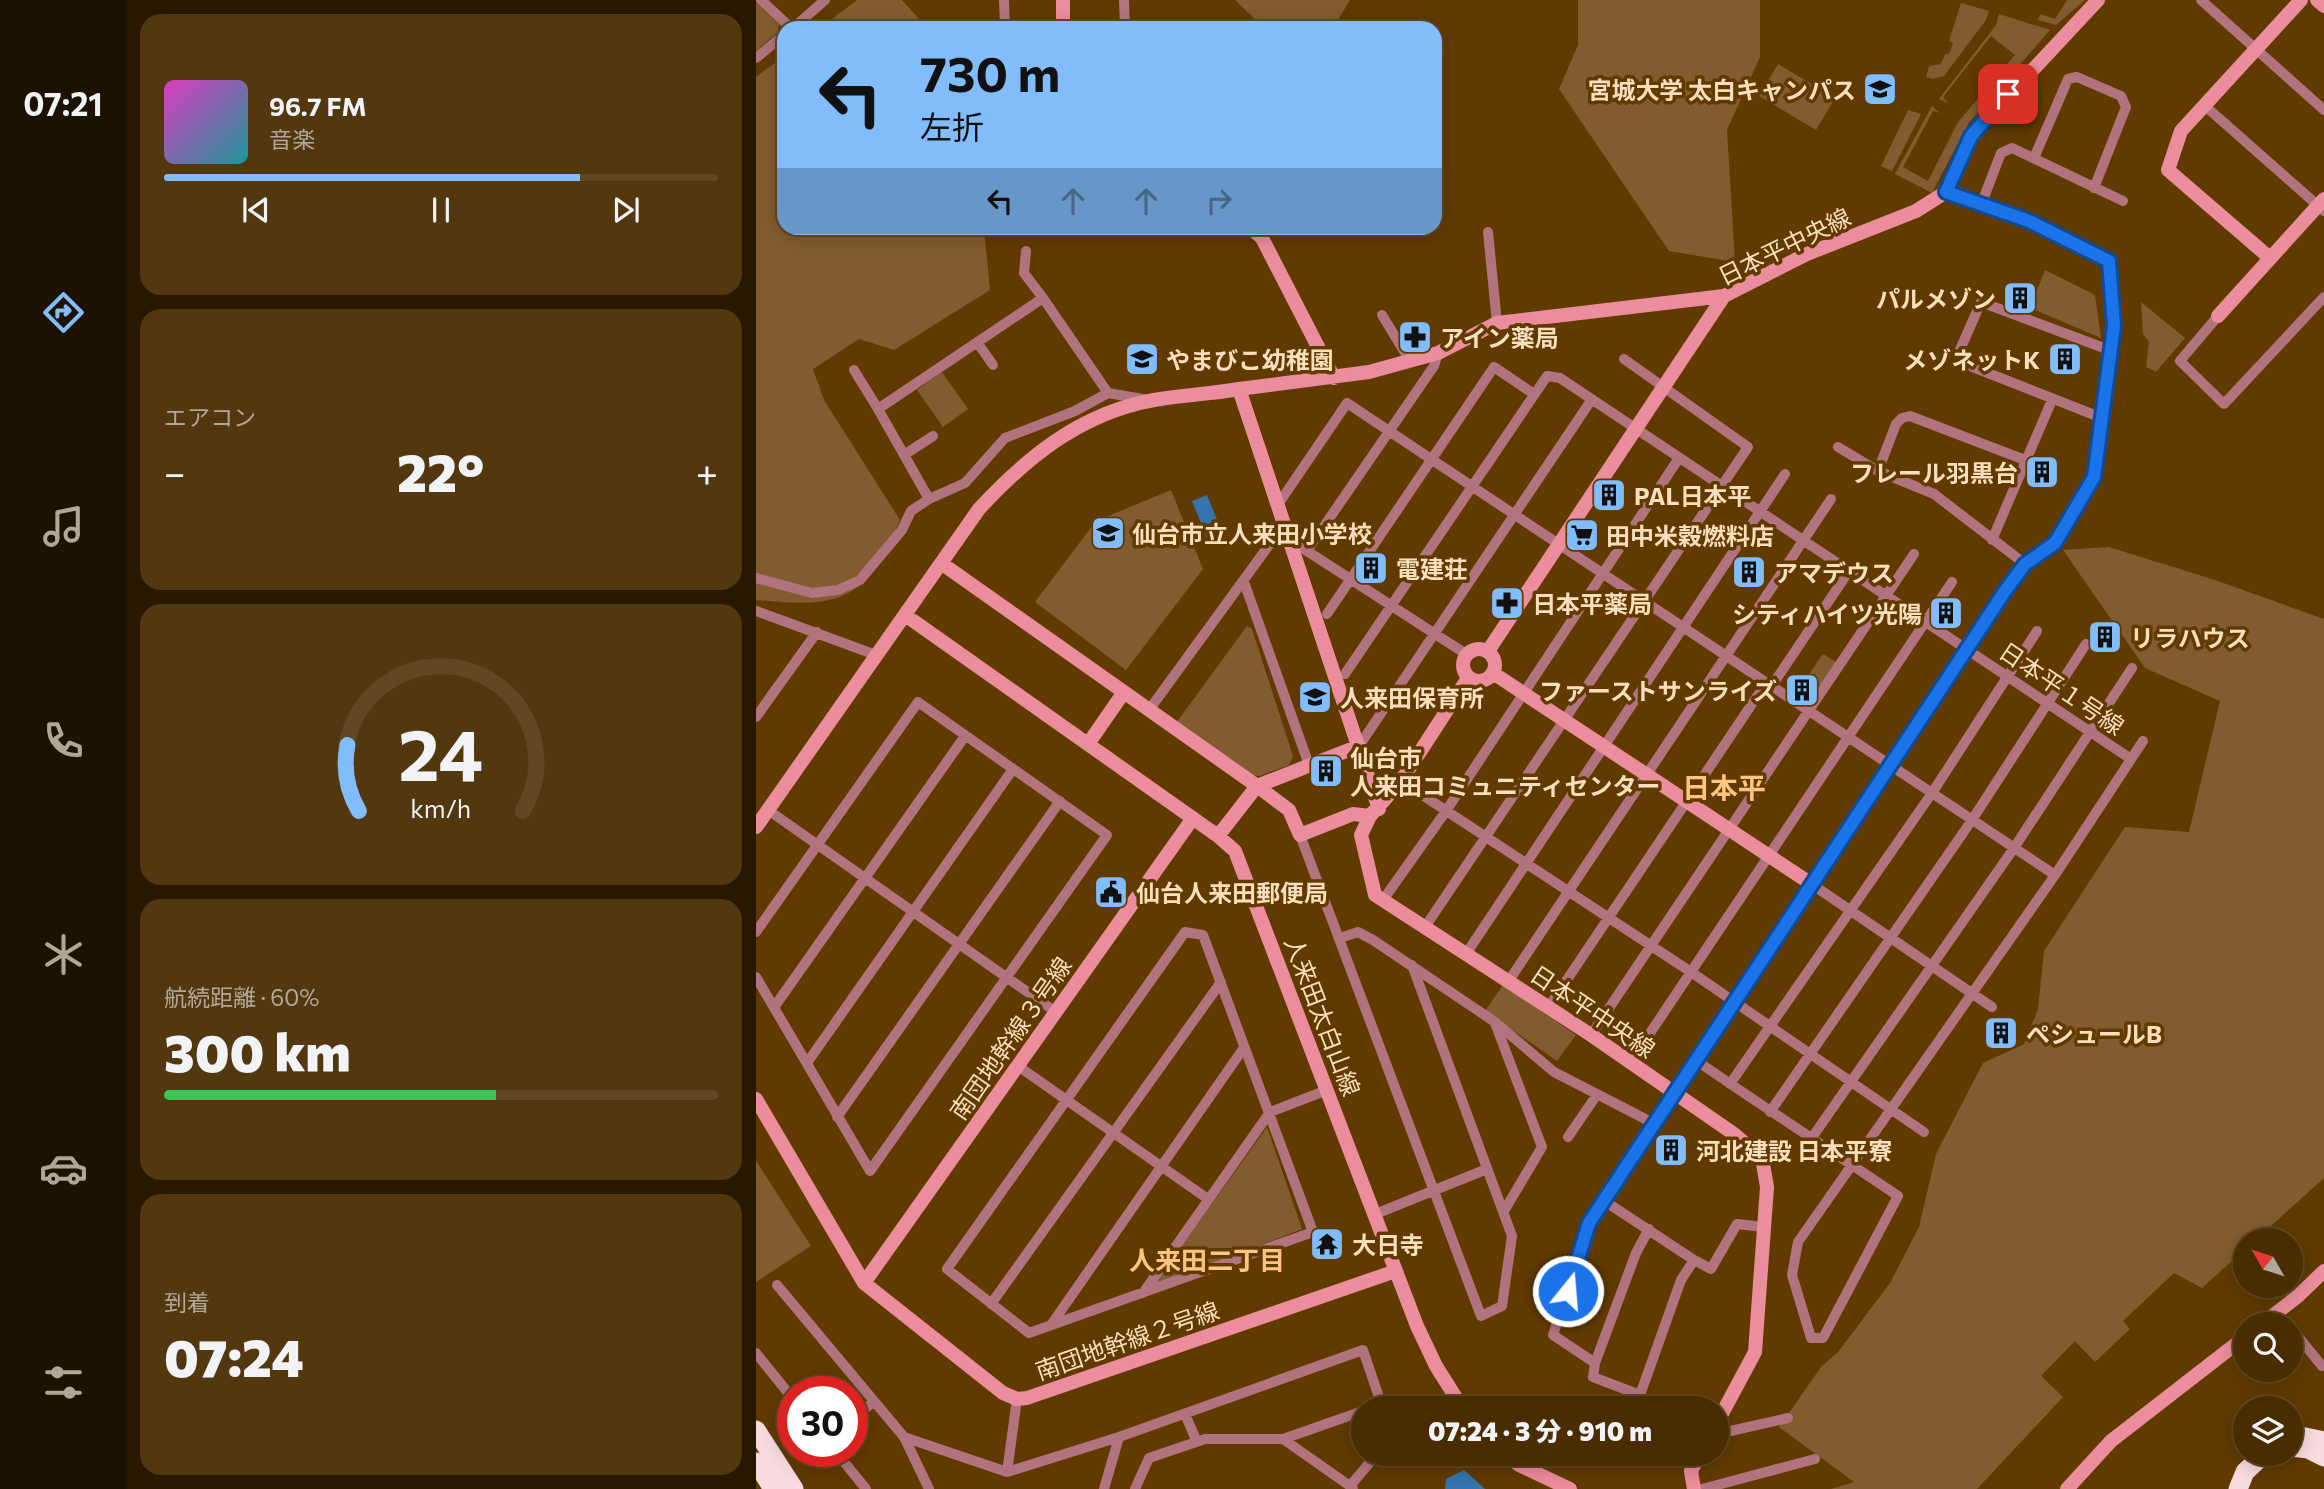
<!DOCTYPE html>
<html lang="ja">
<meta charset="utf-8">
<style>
:root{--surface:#492c00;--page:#53380f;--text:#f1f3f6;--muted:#b1a799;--line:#614822;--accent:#80bdfa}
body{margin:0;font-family:Commissioner,"Noto Sans JP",sans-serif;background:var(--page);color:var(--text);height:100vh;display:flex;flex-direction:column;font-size:26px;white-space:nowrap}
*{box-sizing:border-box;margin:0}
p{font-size:23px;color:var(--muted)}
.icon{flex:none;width:38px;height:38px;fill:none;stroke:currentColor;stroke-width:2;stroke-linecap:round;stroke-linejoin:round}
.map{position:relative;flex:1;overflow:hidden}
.sheet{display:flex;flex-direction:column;gap:14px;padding:14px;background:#281800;width:630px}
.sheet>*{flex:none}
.banner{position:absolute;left:21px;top:21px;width:665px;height:214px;border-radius:21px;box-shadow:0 4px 18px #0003,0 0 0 2px var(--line);background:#80bdfa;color:#111;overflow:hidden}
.needle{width:46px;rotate:309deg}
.tools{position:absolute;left:1477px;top:1228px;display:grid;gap:14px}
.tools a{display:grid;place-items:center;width:70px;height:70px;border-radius:50%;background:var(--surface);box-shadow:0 4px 18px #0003,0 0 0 2px var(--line);font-size:35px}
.speed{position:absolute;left:21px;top:1376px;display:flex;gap:14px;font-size:35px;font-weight:700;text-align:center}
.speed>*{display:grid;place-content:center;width:91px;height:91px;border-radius:50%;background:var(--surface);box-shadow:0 4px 18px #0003,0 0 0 2px var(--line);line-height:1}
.speed .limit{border:10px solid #d22;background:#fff;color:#111}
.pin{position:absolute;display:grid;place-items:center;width:60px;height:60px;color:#fff;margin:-30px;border-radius:14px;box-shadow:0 4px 10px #0006}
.me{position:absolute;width:77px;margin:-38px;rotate:17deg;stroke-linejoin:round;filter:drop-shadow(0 0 5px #0008)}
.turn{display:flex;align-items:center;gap:24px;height:147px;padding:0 28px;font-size:32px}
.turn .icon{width:91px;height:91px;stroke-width:2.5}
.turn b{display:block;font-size:49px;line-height:60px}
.lanes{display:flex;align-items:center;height:66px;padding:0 28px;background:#0003;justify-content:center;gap:35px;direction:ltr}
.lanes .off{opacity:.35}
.big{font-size:52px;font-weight:800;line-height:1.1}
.sheet .widget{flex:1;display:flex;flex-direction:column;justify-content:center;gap:10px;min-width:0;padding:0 24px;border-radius:21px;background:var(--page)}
.sheet .dial{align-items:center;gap:0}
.dial svg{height:182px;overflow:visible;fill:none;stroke:var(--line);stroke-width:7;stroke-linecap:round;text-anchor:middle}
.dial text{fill:var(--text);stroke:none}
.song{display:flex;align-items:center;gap:21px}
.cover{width:84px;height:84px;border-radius:10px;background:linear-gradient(135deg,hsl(310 70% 55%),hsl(180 70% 35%))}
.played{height:7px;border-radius:4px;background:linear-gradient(90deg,var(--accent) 75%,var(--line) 75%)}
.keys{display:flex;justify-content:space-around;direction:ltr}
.heat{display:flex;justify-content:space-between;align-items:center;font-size:38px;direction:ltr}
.charge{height:10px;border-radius:5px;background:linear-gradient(90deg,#34c759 60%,var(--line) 0)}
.trip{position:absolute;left:595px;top:1396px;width:378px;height:70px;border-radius:35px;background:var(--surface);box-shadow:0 4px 18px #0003,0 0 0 2px var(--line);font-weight:800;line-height:70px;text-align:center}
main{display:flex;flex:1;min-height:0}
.menu{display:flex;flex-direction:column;width:126px;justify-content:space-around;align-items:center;background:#1d1200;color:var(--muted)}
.menu .icon{width:49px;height:49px}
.menu .selected{color:var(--accent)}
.menu b{font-size:32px;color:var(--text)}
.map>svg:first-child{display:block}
.green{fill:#825c30}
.water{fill:#3574ae}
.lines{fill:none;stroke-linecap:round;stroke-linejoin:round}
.street{stroke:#b1747e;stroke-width:10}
.secondary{stroke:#ec8d9d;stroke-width:14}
.highway{stroke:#f9dbdf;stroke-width:19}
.route-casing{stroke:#114b97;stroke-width:18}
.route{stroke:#1a73e8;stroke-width:12}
.labels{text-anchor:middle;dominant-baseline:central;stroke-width:7;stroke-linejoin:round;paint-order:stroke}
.poi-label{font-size:24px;font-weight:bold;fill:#fbdebe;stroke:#613a00;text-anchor:start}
.street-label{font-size:24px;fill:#fbdebe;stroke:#613a00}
.neighbourhood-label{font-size:26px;font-weight:bold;fill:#fec482;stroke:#613a00}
.quarter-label{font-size:28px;font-weight:bold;fill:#fec482;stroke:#613a00}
</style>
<main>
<nav class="menu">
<b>07:21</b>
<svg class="icon selected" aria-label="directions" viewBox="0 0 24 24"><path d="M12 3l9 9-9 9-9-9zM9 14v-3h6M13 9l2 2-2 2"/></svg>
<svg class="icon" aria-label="music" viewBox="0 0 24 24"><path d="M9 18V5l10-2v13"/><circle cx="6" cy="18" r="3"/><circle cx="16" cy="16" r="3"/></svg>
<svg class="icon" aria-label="phone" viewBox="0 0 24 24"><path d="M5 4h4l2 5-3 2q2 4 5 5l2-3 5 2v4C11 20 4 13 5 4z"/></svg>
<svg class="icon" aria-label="climate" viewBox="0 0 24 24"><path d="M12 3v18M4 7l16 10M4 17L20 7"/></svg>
<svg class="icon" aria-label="car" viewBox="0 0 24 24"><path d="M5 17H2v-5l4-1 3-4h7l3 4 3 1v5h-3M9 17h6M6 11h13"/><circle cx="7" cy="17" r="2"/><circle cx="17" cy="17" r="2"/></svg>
<svg class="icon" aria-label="filters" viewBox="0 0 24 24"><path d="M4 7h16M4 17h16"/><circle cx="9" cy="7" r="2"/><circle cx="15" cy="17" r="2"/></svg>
</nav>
<section class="sheet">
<div class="widget">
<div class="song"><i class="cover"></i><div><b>96.7 FM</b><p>音楽</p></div></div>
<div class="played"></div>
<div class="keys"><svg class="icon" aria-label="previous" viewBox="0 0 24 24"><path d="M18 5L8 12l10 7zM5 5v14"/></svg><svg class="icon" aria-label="pause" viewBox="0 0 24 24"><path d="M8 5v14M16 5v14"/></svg><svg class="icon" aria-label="next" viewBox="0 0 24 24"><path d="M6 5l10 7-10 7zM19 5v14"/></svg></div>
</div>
<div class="widget"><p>エアコン</p>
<div class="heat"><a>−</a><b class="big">22°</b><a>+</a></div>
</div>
<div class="widget dial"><svg viewBox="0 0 100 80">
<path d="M14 69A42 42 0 1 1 86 69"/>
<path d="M14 69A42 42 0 0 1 9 40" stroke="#80bdfa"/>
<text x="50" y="56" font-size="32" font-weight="700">24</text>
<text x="50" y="72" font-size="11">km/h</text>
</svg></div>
<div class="widget"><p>航続距離 · 60%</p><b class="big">300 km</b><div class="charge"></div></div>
<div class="widget"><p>到着</p><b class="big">07:24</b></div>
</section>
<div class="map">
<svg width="1568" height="1489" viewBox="0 0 1568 1489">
<rect width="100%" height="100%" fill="#613a00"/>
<path class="green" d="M 101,0 L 146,0 L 171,28 L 64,28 Z
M 479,0 L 594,0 L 577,28 L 508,28 Z
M 822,0 L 1004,0 L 1004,57 L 971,130 L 979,262 L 913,251 L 803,89 L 822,45 Z
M 1311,0 L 1329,0 L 1300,25 L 1282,20 L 1284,14 L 1299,19 Z
M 0,3 L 23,24 L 22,32 L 0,51 Z
M 1205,3 L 1233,11 L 1230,20 L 1188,76 L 1177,79 L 1170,77 L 1173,66 L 1185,64 L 1189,54 L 1193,54 L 1197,43 L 1193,41 Z
M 1243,14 L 1294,30 L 1212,124 L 1176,193 L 1139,174 L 1176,106 L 1184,113 L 1177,111 L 1147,167 L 1172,181 L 1202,122 L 1259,55 L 1235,36 L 1187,97 L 1192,103 L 1183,99 L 1240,25 Z
M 28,56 L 28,228 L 228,228 L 234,290 L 138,350 L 103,339 L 57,369 L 68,400 L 144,520 C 110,602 85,608 0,600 L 0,77 Z
M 1022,64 L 1079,98 L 1060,130 L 1003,96 Z
M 1152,110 L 1165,114 L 1136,171 L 1125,166 Z
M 1289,270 L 1339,295 L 1345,338 L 1274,308 Z
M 1385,302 L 1429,338 L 1400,372 L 1390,367 L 1393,342 L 1387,334 Z
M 186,372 L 212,409 L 187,427 L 161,390 Z
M 415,490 L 447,569 L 370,670 L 279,602 L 340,521 Z
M 1353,547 L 1459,580 L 1568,619 L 1568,1178 L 1498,1241 L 1489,1241 L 1489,1249 L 1446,1288 L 1418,1273 L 1367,1321 L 1374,1329 L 1339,1362 L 1319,1341 L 1285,1376 L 1307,1397 L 1221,1489 L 1075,1489 L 1098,1482 L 1023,1427 L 1065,1367 L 1082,1352 L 1134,1283 L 1163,1227 L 1180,1154 L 1227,1063 L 1268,1044 L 1282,1009 L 1288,951 L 1369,827 L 1433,832 L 1464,701 L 1389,668 L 1307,550 Z
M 491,626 L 496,629 L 537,756 L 533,765 L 503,776 L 494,775 L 420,723 Z
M 1067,654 L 1080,662 L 1064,686 L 1051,677 Z
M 747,985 L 820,1035 L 801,1061 L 729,1011 Z
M 511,1127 L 546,1229 L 404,1284 L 401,1281 Z
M 0,1161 L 55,1246 L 0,1282 Z"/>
<path class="water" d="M 451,495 L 466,532 L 451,538 L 436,501 Z
M 708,1470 L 729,1489 L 689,1489 L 690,1479 Z"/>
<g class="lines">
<path class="street" d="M 5,0 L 35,28
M 248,0 L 249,28
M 368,0 L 369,28
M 1445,0 L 1568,110
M 37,28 L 69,0
M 0,58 L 28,35
M 1448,105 L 1568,211
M 1278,158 L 1312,79 L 1321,77 L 1365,96 L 1370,107 L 1338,188
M 1225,205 L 1245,153 L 1256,148 L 1367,201
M 732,232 L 741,323
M 270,251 L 268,273 L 287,298
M 626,315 L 654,361
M 1462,316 L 1424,361 L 1468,404 L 1568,297
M 221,342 L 237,365
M 98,370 L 122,409
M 1346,418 L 1209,364 L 1203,352 L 1225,302 L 1356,351
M 1082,447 L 1122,471 L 1178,494 L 1269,564
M 148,455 L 177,436
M 1122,471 L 1140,424 L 1146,418 L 1154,416 L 1269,460
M 173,499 L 122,409 L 287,298 L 352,393
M 523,503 L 591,403 L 1299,875
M 531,538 L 710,654
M 1236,540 L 1296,400
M 551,551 L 678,366 L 682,353
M 0,578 L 56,593 L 82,590 L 104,580 L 146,530 L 155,511 L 173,499 L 209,483 L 249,438 L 319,411 L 352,393 L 392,400
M 488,582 L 553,765
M 0,611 L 120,655
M 571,614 L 738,367 L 778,394
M 589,674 L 791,376 L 804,378 L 1375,759
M 1015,687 L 1093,571
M 393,710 L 527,526
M 0,717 L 61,632
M 603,746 L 836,399
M 645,781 L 935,972 L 1168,1132
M 12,810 L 300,1012
M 544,835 L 725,1316 L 746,1306 L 756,1236 L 656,965
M 1054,883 L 1236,1007
M 627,900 L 690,811 L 923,458
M 669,927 L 992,447 L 868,359
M 0,932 L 162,702 L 351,835 L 114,1171 L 0,977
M 429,932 L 447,935 L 557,1232 L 273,1333 L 191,1269 Z
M 584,938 L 602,932 L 617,940 L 739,1022 L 798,1072 L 899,1124
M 710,954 L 1029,474
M 752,982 L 1075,499
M 19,1006 L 209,736
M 792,1008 L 1010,683
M 739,1023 L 786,1147 L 748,1211
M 835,1035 L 1158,554
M 938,1059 C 1006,1106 1074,1150 1142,1196 L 1067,1338 L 1055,1338 L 1036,1275 L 1042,1242 L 1299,875 L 1387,741
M 51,1063 L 257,769
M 874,1063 L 1196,582
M 262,1066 L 452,1199
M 974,1084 L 1176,793 L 1281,631
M 919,1093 L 833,1223 L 797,1335 L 839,1363 L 837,1377 L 884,1395 L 925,1280 L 938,1260 L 955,1269 L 981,1224 L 1008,1227
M 1014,1112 L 1216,820 L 1330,644
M 81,1117 L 304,801
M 812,1137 L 840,1096
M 1055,1139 L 1258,848 L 1376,668
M 847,1200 L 938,1260
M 617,1215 L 731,1169
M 21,1285 L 148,1437 L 173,1489
M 387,1293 L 514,1112 L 571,1090
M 235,1304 L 465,982
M 295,1325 L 487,1049
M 1535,1328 L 1566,1366
M 0,1353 L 37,1399
M 839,1363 L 880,1253 L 893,1229
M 683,1409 L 699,1399
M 429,1414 L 441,1442
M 96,1420 L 117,1402
M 961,1434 L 1032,1418
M 148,1437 L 251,1472 L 363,1437 L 607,1350 L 627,1409
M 527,1439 L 594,1486
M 79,1451 L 110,1489
M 251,1472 L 261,1399
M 348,1489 L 363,1437
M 379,1489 L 393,1458 L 449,1439 L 527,1439 L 607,1411
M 597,1489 L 594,1486 L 621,1454
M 946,1489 L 1059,1459"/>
<path class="secondary" d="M 307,0 L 307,28
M 1561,0 L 1568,6
M 495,228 L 506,238 L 578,378
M 1514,258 L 1412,170 L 1425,131 L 1545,0
M 1462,316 L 1568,199
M 185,563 L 501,786 L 533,810 L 544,835 L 597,814 L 614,816
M 149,615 L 462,836 L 479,851 L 661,1326 L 680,1366 L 707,1409
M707 665a16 16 0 1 1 32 0a16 16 0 1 1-32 0Z
M 732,651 L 968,296 L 1051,254 L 1160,211 L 1190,192 L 1215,136 L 1342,0
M 737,673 L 1054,883
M 712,678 L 645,781 L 614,816 L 605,835 L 619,895 L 835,1035 L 978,1134 L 1006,1158 L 1011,1187 L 999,1352 L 961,1423
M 332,744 L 368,692
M 623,809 L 483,389 L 613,372 L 682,353 L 741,323 L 968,296
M 0,827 L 223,509 C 271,457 325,413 398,400 C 426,395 455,394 483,389
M 462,836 L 501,786 L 603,746
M 919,1093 L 1249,591 L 1269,564 L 1299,543 L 1338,477 L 1358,326 L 1353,261 L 1273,221 L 1190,192
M 0,1099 L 108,1283 L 247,1393 L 261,1399 L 271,1398 L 640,1271
M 108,1283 L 437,818
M 1505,1325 L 1542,1296 L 1568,1271
M 749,1454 L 763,1465 L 814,1489
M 938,1489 L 935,1471 L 944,1454
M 1311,1489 L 1355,1441 L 1489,1337"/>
<path class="highway" d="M 0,1430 L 38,1489
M 1535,1434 L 1568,1441
M 1535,1447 L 1552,1449 L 1568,1457
M 0,1462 L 17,1489
M 1482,1489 L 1489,1472 L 1508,1454"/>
</g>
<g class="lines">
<g class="route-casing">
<path id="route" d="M 812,1291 L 833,1223 L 1249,591 L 1269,564 L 1299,543 L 1338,477 L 1358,326 L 1353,261 L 1273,221 L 1190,192 L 1215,136 L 1252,94"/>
</g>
<use href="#route" class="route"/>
</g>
<defs>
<g id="university-square" transform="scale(1.75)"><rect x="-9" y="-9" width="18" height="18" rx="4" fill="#80bdfa" stroke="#613a00"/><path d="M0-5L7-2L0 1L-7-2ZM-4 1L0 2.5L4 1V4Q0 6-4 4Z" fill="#111"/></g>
<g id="building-square" transform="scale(1.75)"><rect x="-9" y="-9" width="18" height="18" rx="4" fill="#80bdfa" stroke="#613a00"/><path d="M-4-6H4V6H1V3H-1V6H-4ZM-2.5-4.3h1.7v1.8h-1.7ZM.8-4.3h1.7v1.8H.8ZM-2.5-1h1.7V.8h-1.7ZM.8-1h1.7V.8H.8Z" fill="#111"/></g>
<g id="pharmacy-square" transform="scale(1.75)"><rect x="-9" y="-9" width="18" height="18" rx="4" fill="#80bdfa" stroke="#613a00"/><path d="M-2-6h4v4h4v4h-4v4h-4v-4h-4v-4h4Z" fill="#111"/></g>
<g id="school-square" transform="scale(1.75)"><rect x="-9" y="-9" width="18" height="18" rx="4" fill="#80bdfa" stroke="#613a00"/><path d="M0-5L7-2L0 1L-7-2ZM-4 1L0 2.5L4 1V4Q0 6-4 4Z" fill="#111"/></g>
<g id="supermarket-square" transform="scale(1.75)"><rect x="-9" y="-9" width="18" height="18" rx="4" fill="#80bdfa" stroke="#613a00"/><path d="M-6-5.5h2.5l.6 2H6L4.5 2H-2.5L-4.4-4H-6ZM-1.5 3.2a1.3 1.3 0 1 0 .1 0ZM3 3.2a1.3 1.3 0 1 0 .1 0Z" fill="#111"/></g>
<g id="civic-square" transform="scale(1.75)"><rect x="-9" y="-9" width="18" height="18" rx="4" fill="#80bdfa" stroke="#613a00"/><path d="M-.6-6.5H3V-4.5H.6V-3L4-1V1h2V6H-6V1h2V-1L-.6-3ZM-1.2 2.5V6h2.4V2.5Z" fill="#111"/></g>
<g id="temple-square" transform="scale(1.75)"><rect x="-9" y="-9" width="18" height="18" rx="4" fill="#80bdfa" stroke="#613a00"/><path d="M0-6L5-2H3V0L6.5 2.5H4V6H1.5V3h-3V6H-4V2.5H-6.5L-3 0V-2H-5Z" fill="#111"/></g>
</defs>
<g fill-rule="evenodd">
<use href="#university-square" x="1124" y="89"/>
<use href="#building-square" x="1264" y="298"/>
<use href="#pharmacy-square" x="659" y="337"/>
<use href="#school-square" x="386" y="359"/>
<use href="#building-square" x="1309" y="359"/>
<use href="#building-square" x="1286" y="472"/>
<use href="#building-square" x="853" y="495"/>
<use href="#school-square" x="352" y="533"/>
<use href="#supermarket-square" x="826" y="535"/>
<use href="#building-square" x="615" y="568"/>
<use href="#building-square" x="993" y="572"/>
<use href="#pharmacy-square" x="751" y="603"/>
<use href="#building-square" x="1190" y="613"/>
<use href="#building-square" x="1349" y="637"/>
<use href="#building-square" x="1046" y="690"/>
<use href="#school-square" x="559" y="697"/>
<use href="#building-square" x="570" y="771"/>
<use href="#civic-square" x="355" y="892"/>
<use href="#building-square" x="1245" y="1033"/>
<use href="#building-square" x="915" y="1150"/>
<use href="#temple-square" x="571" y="1244"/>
</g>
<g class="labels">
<g class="poi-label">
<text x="1100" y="89" text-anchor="end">宮城大学 太白キャンパス</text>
<text x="1240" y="298" text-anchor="end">パルメゾン</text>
<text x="684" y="337">アイン薬局</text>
<text x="410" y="359">やまびこ幼稚園</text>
<text x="1284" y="359" text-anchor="end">メゾネットK</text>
<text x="1262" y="472" text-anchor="end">フレール羽黒台</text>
<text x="878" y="495">PAL日本平</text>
<text x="376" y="533">仙台市立人来田小学校</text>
<text x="850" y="535">田中米穀燃料店</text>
<text x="640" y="568">電建荘</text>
<text x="1018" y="572">アマデウス</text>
<text x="776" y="603">日本平薬局</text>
<text x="1166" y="613" text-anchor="end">シティハイツ光陽</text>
<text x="1374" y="637">リラハウス</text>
<text x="1021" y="690" text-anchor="end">ファーストサンライズ</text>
<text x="584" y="697">人来田保育所</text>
<text x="594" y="757">仙台市<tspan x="594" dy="28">人来田コミュニティセンター</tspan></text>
<text x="380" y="892">仙台人来田郵便局</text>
<text x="1270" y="1033">ぺシュールB</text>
<text x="940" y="1150">河北建設 日本平寮</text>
<text x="596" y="1244">大日寺</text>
</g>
<g class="street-label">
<text transform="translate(1028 246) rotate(-26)">日本平中央線</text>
<text transform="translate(1306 688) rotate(34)">日本平１号線</text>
<text transform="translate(837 1011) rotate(34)">日本平中央線</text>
<text transform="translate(567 1016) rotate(69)">人来田太白山線</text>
<text transform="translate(254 1038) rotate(-55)">南団地幹線３号線</text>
<text transform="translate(371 1340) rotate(-19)">南団地幹線２号線</text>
</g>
<g class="neighbourhood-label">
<text x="451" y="1259">人来田二丁目</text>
</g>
<g class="quarter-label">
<text x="968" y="787">日本平</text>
</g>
</g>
</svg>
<div class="tools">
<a><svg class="needle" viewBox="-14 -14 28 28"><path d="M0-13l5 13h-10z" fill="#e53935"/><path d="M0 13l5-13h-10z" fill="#b1a799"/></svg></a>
<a><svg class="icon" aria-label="search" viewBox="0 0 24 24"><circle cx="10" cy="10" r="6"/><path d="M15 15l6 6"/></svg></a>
<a><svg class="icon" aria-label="layers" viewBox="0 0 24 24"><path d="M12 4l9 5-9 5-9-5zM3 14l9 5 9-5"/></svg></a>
</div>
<div class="speed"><div class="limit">30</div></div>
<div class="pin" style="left:1252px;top:94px;background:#d93025"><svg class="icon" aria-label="arrive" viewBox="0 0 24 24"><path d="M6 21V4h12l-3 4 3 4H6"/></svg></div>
<svg class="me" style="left:812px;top:1291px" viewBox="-20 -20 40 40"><circle r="17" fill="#1a73e8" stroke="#fff" stroke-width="3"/><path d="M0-11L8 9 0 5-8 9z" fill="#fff"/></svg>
<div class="trip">07:24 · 3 分 · 910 m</div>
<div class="banner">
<div class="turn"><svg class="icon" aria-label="left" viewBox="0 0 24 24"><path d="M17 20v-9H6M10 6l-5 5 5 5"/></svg><div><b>730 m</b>左折</div></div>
<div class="lanes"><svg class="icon" aria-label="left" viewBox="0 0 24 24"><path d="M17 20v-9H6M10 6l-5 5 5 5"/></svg><svg class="icon off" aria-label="ahead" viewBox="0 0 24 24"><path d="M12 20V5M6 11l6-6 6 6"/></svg><svg class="icon off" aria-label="ahead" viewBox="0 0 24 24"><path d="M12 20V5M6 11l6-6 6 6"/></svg><svg class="icon off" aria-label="right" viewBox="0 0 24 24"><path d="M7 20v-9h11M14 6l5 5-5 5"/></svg></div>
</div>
</div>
</main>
